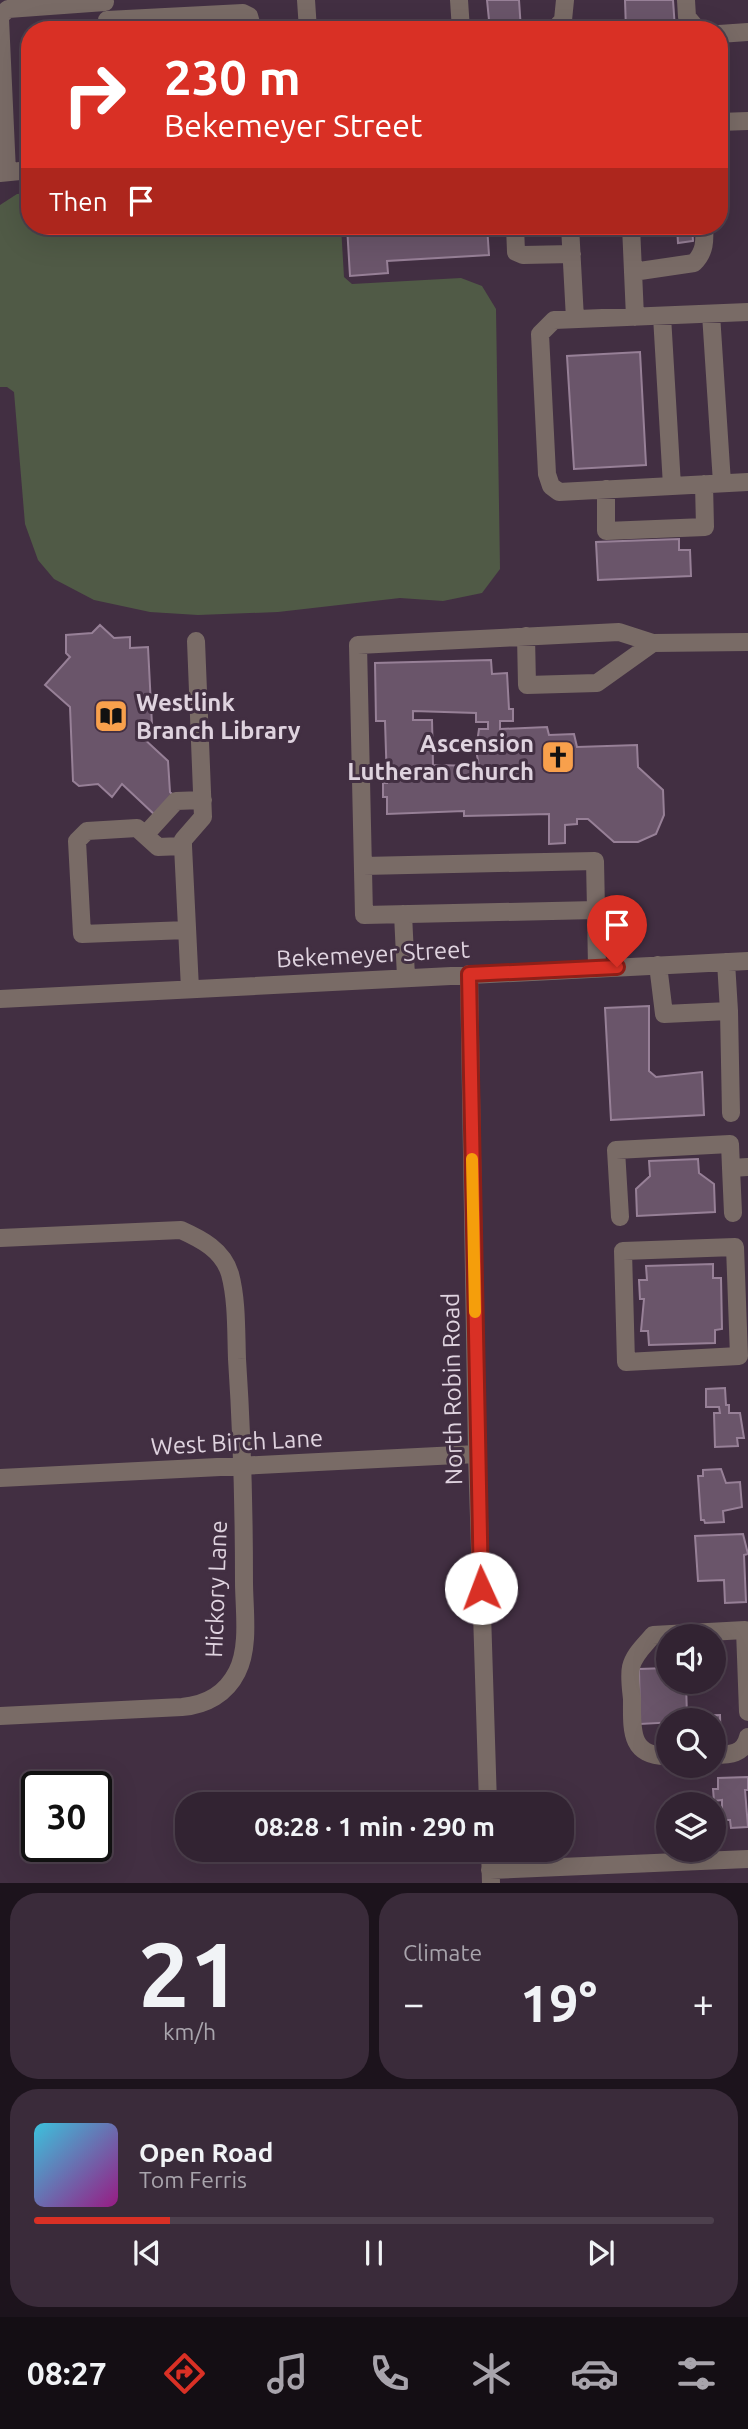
<!DOCTYPE html>
<meta charset="utf-8">
<style>
:root{--surface:#322332;--page:#3a2b3a;--text:#f1f3f6;--muted:#a8a4ac;--line:#4d404d;--accent:#d93025}
body{margin:0;font-family:Ubuntu,sans-serif;background:var(--page);color:var(--text);height:100vh;display:flex;flex-direction:column;font-size:26px;white-space:nowrap}
*{box-sizing:border-box;margin:0}
p{font-size:23px;color:var(--muted)}
.icon{flex:none;width:38px;height:38px;fill:none;stroke:currentColor;stroke-width:2;stroke-linecap:round;stroke-linejoin:round}
.map{position:relative;height:1883px;overflow:hidden}
.sheet{display:flex;flex-direction:column;gap:10px;padding:10px;background:#1c131c;flex:1}
.sheet>*{flex:none}
.hud{position:absolute;left:21px;top:21px;width:707px;height:214px;border-radius:28px;box-shadow:0 7px 28px #0002,0 0 0 2px var(--line);background:#d93025;color:#fff;overflow:hidden}
.controls{position:absolute;left:656px;top:1624px;display:grid;gap:14px}
.controls a{display:grid;place-items:center;width:70px;height:70px;border-radius:50%;background:var(--surface);box-shadow:0 7px 28px #0002,0 0 0 2px var(--line);font-size:35px}
.speed{position:absolute;left:21px;top:1771px;display:flex;gap:14px;font-size:35px;font-weight:700;text-align:center}
.speed>*{display:grid;place-content:center;width:91px;height:91px;border-radius:50%;background:var(--surface);box-shadow:0 7px 28px #0002,0 0 0 2px var(--line);line-height:1}
.speed .limit{border:4px solid #111;border-radius:10px;background:#fff;color:#111}
.pin{position:absolute;display:grid;place-items:center;width:60px;height:60px;color:#fff;margin:-72px -30px;border-radius:50% 50% 50% 0;rotate:-45deg;box-shadow:0 0 7px #0007}
.pin .icon{rotate:45deg}
.me{position:absolute;width:77px;margin:-38px;rotate:358deg;stroke-linejoin:round;filter:drop-shadow(0 0 5px #0008)}
.turn{display:flex;align-items:center;gap:24px;height:147px;padding:0 28px;font-size:32px}
.turn .icon{width:91px;height:91px;stroke-width:2.5}
.turn b{display:block;font-size:49px;line-height:60px}
.then{display:flex;align-items:center;height:66px;padding:0 28px;background:#0003;gap:14px;font-size:26px}
.big{font-size:52px;font-weight:700;line-height:1.1}
.sheet .card{flex:1;display:flex;flex-direction:column;justify-content:center;gap:10px;min-width:0;padding:0 24px;border-radius:28px;background:var(--page)}
.sheet .dial{align-items:center;gap:0}
.dial b{font-size:91px;line-height:1}
.song{display:flex;align-items:center;gap:21px}
.cover{width:84px;height:84px;border-radius:10px;background:linear-gradient(135deg,hsl(190 70% 55%),hsl(310 70% 35%))}
.played{height:7px;border-radius:4px;background:linear-gradient(90deg,var(--accent) 20%,var(--line) 20%)}
.keys{display:flex;justify-content:space-around;direction:ltr}
.heat{display:flex;justify-content:space-between;align-items:center;font-size:38px;direction:ltr}
.sheet .tiles{flex:1;display:grid;gap:10px;grid-template-columns:1fr 1fr}
.card:last-child{grid-column:span 2}
.trip{position:absolute;left:175px;top:1792px;width:399px;height:70px;border-radius:28px;background:var(--surface);box-shadow:0 7px 28px #0002,0 0 0 2px var(--line);font-weight:700;line-height:70px;text-align:center}
.dock{display:flex;height:112px;justify-content:space-around;align-items:center;background:#140e14;color:var(--muted)}
.dock .icon{width:49px;height:49px}
.dock .current{color:var(--accent)}
.dock b{font-size:32px;color:var(--text)}
.map>svg:first-child{display:block}
.green{fill:#505a46}
.building{fill:#6a556a;stroke:#978097;stroke-width:2;fill-rule:evenodd}
.lines{fill:none;stroke-linecap:round;stroke-linejoin:round}
.minor{stroke:#796b66;stroke-width:18}
.route-casing{stroke:#8d1f18;stroke-width:18}
.route{stroke:#d93025;stroke-width:12}
.slow{stroke:#f59e0b;stroke-width:12}
.labels{text-anchor:middle;dominant-baseline:central;stroke-width:6;stroke-linejoin:round;paint-order:stroke}
.poi-label{font-size:24px;font-weight:bold;fill:#dfd3df;stroke:#422f42;text-anchor:start}
.street-label{font-size:24px;fill:#dfd3df;stroke:#422f42}
</style>
<div class="map">
<svg width="748" height="1883" viewBox="0 0 748 1883">
<rect width="100%" height="100%" fill="#422f42"/>
<path class="green" d="M 30,193 L 30,226 L 341,226 L 344,277 L 352,284 L 461,278 L 482,286 L 496,309 L 500,569 L 482,593 L 443,601 L 400,598 L 278,612 L 198,615 L 150,612 L 94,600 L 54,579 L 38,560 L 25,524 L 14,392 L 7,387 L 0,387 L 0,205 L 17,194 Z"/>
<path class="building" d="M 487,0 L 519,0 L 521,30 L 490,30 Z
M 625,0 L 673,0 L 675,29 L 626,30 Z
M 347,226 L 487,226 L 489,255 L 387,261 L 388,273 L 350,276 Z
M 677,226 L 692,226 L 693,241 L 678,243 Z
M 640,352 L 646,465 L 574,469 L 567,356 Z
M 679,539 L 679,550 L 690,550 L 691,576 L 598,580 L 596,542 Z
M 100,625 L 114,638 L 130,637 L 130,648 L 148,647 L 152,725 L 142,737 L 168,761 L 170,792 L 174,796 L 156,816 L 122,784 L 112,797 L 98,784 L 79,786 L 73,781 L 70,707 L 45,685 L 70,657 L 66,653 L 66,635 L 92,633 Z
M 491,660 L 492,674 L 507,673 L 509,709 L 513,709 L 513,721 L 500,721 L 500,729 L 547,727 L 549,735 L 574,734 L 577,747 L 637,745 L 638,767 L 663,790 L 664,815 L 656,834 L 638,842 L 614,842 L 588,819 L 577,819 L 577,824 L 565,825 L 565,843 L 549,844 L 549,814 L 464,816 L 464,811 L 387,814 L 387,797 L 383,797 L 383,783 L 387,783 L 385,721 L 376,721 L 375,663 ZM 413,711 L 476,713 L 476,722 L 488,722 L 488,729 L 479,729 L 476,750 L 479,766 L 433,765 L 432,720 L 413,720 Z
M 649,1006 L 649,1071 L 656,1077 L 702,1072 L 704,1115 L 611,1120 L 605,1008 Z
M 698,1159 L 699,1173 L 714,1184 L 715,1212 L 637,1216 L 636,1189 L 650,1176 L 649,1161 Z
M 713,1264 L 713,1278 L 721,1278 L 722,1329 L 715,1330 L 715,1343 L 649,1345 L 648,1331 L 641,1331 L 644,1299 L 640,1299 L 639,1280 L 647,1280 L 646,1266 Z
M 725,1388 L 726,1405 L 729,1405 L 729,1413 L 740,1413 L 744,1438 L 737,1438 L 738,1446 L 715,1447 L 714,1413 L 720,1413 L 719,1407 L 706,1407 L 706,1389 Z
M 721,1469 L 726,1483 L 740,1482 L 742,1507 L 723,1511 L 724,1522 L 705,1523 L 704,1520 L 701,1520 L 698,1476 L 703,1476 L 703,1470 Z
M 743,1534 L 748,1554 L 744,1555 L 746,1602 L 725,1603 L 724,1580 L 698,1581 L 695,1536 Z
M 719,1638 L 720,1673 L 714,1673 L 714,1639 Z
M 667,1640 L 668,1640 L 668,1682 L 686,1682 L 687,1716 L 720,1715 L 721,1750 L 714,1750 L 714,1720 L 640,1724 L 639,1669 L 668,1668 Z
M 748,1777 L 748,1790 L 745,1790 L 748,1827 L 731,1828 L 730,1820 L 722,1820 L 722,1800 L 714,1801 L 713,1789 L 718,1789 L 718,1778 Z"/>
<g class="lines">
<path class="minor" d="M 306,0 L 308,30
M 459,0 L 461,30
M 686,0 L 687,17 L 698,30
M 0,16 L 8,9 L 105,2
M 0,19 L 7,172
M 107,20 L 243,13 L 249,16 L 253,30
M 554,30 L 563,20 L 565,0
M 719,34 L 748,32
M 719,122 L 748,121
M 0,173 L 30,170
M 515,226 L 516,252 L 523,255 L 572,254
M 570,226 L 575,319
M 631,226 L 635,317
M 633,272 L 694,263 C 705,252 705,241 704,226
M 748,312 L 554,320 L 540,334 L 547,474 L 551,486 L 559,492 L 748,482
M 711,314 L 722,483
M 662,316 L 672,486
M 606,489 L 606,531 L 705,527 L 704,484
M 526,636 L 527,685 L 597,683 L 653,643
M 145,835 L 176,801 L 203,800
M 183,846 L 183,840 L 203,817 L 196,641
M 363,866 L 595,861 L 596,910
M 403,914 L 406,977
M 187,930 L 82,934 L 77,841 L 87,831 L 137,828 L 158,847 L 183,846 L 190,989
M 726,962 L 729,1011
M 658,965 L 664,1014 L 729,1011 L 731,1113
M 597,968 L 596,910 L 364,915 L 358,645 L 619,632 L 653,643 L 748,642
M 469,974 L 477,1454 L 488,1804
M 0,999 L 748,961
M 731,1168 L 733,1213
M 620,1217 L 616,1150 L 730,1144 L 731,1168 L 748,1167
M 0,1238 L 181,1230 C 201,1239 223,1250 230,1274 C 237,1300 236,1332 237,1359 C 242,1434 244,1508 244,1582 C 244,1609 250,1647 237,1672 C 226,1694 206,1705 182,1707 L 0,1716
M 735,1247 L 739,1356 L 626,1362 L 623,1251 Z
M 0,1478 L 477,1454
M 714,1755 C 730,1755 744,1754 748,1737
M 668,1756 C 629,1757 632,1729 632,1699 C 631,1689 629,1676 631,1667 C 634,1654 645,1645 653,1635 L 745,1630 L 748,1712
M 490,1850 L 491,1883
M 490,1870 L 748,1859"/>
</g>
<g class="lines">
<g class="route-casing">
<path id="route" d="M 481,1588 L 469,974 L 617,967"/>
</g>
<use href="#route" class="route"/>
<path class="slow" d="M 472,1159 L 475,1312"/>
</g>
<defs>
<g id="library-square" transform="scale(1.75)"><rect x="-9" y="-9" width="18" height="18" rx="4" fill="#f8a04c" stroke="#422f42"/><path d="M-6-4Q-3-5.5-.7-3.5V5Q-3 3-6 4ZM6-4Q3-5.5 .7-3.5V5Q3 3 6 4Z" fill="#111"/></g>
<g id="church-square" transform="scale(1.75)"><rect x="-9" y="-9" width="18" height="18" rx="4" fill="#f8a04c" stroke="#422f42"/><path d="M-1.2-6h2.4v3.5h3.3v2.4h-3.3V6h-2.4V-.1h-3.3v-2.4h3.3Z" fill="#111"/></g>
</defs>
<g fill-rule="evenodd">
<use href="#library-square" x="111" y="716"/>
<use href="#church-square" x="558" y="757"/>
</g>
<g class="labels">
<g class="poi-label">
<text x="136" y="702">Westlink<tspan x="136" dy="28">Branch Library</tspan></text>
<text x="534" y="743" text-anchor="end">Ascension<tspan x="534" dy="28">Lutheran Church</tspan></text>
</g>
<g class="street-label">
<text transform="translate(373 954) rotate(-3)">Bekemeyer Street</text>
<text transform="translate(452 1389) rotate(-91)">North Robin Road</text>
<text transform="translate(237 1442) rotate(-3)">West Birch Lane</text>
<text transform="translate(216 1589) rotate(-88)">Hickory Lane</text>
</g>
</g>
</svg>
<div class="controls">
<a><svg class="icon" aria-label="sound" viewBox="0 0 24 24"><path d="M4 9h4l5-4v14l-5-4H4zM17 9q2 3 0 6"/></svg></a>
<a><svg class="icon" aria-label="search" viewBox="0 0 24 24"><circle cx="10" cy="10" r="6"/><path d="M15 15l6 6"/></svg></a>
<a><svg class="icon" aria-label="layers" viewBox="0 0 24 24"><path d="M12 4l9 5-9 5-9-5zM3 14l9 5 9-5"/></svg></a>
</div>
<div class="speed"><div class="limit">30</div></div>
<div class="pin" style="left:617px;top:967px;background:#d93025"><svg class="icon" aria-label="arrive" viewBox="0 0 24 24"><path d="M6 21V4h12l-3 4 3 4H6"/></svg></div>
<svg class="me" style="left:481px;top:1588px" viewBox="-20 -20 40 40"><circle r="19" fill="#fff"/><path d="M0-13L10 11 0 6-10 11z" fill="#d93025"/></svg>
<div class="trip">08:28 · 1 min · 290 m</div>
<div class="hud">
<div class="turn"><svg class="icon" aria-label="right" viewBox="0 0 24 24"><path d="M7 20v-9h11M14 6l5 5-5 5"/></svg><div><b>230 m</b>Bekemeyer Street</div></div>
<div class="then">Then<svg class="icon" aria-label="arrive" viewBox="0 0 24 24"><path d="M6 21V4h12l-3 4 3 4H6"/></svg></div>
</div>
</div>
<section class="sheet">
<div class="tiles">
<div class="card dial"><b>21</b><p>km/h</p></div>
<div class="card"><p>Climate</p>
<div class="heat"><a>−</a><b class="big">19°</b><a>+</a></div>
</div>
<div class="card">
<div class="song"><i class="cover"></i><div><b>Open Road</b><p>Tom Ferris</p></div></div>
<div class="played"></div>
<div class="keys"><svg class="icon" aria-label="previous" viewBox="0 0 24 24"><path d="M18 5L8 12l10 7zM5 5v14"/></svg><svg class="icon" aria-label="pause" viewBox="0 0 24 24"><path d="M8 5v14M16 5v14"/></svg><svg class="icon" aria-label="next" viewBox="0 0 24 24"><path d="M6 5l10 7-10 7zM19 5v14"/></svg></div>
</div>
</div>
</section>
<nav class="dock">
<b>08:27</b>
<svg class="icon current" aria-label="directions" viewBox="0 0 24 24"><path d="M12 3l9 9-9 9-9-9zM9 14v-3h6M13 9l2 2-2 2"/></svg>
<svg class="icon" aria-label="music" viewBox="0 0 24 24"><path d="M9 18V5l10-2v13"/><circle cx="6" cy="18" r="3"/><circle cx="16" cy="16" r="3"/></svg>
<svg class="icon" aria-label="phone" viewBox="0 0 24 24"><path d="M5 4h4l2 5-3 2q2 4 5 5l2-3 5 2v4C11 20 4 13 5 4z"/></svg>
<svg class="icon" aria-label="climate" viewBox="0 0 24 24"><path d="M12 3v18M4 7l16 10M4 17L20 7"/></svg>
<svg class="icon" aria-label="car" viewBox="0 0 24 24"><path d="M5 17H2v-5l4-1 3-4h7l3 4 3 1v5h-3M9 17h6M6 11h13"/><circle cx="7" cy="17" r="2"/><circle cx="17" cy="17" r="2"/></svg>
<svg class="icon" aria-label="filters" viewBox="0 0 24 24"><path d="M4 7h16M4 17h16"/><circle cx="9" cy="7" r="2"/><circle cx="15" cy="17" r="2"/></svg>
</nav>
